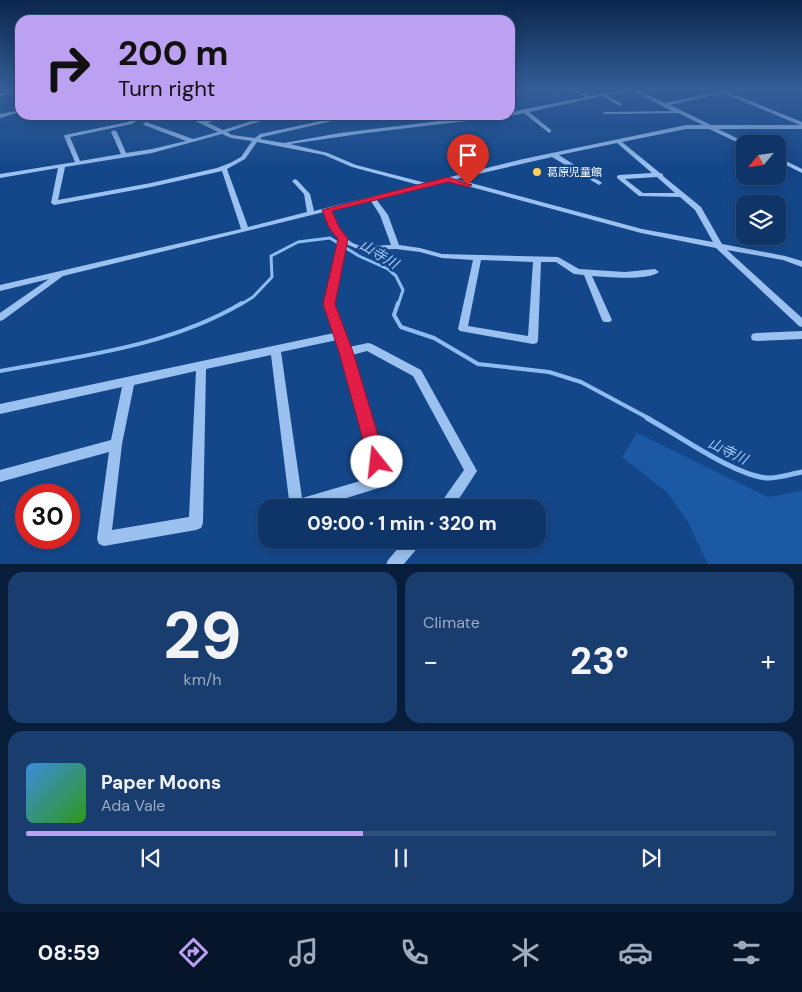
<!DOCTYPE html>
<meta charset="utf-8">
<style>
:root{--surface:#0f3568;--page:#183d6e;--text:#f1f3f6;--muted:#9babc0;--line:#2f507c;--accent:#bca0f2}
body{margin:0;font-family:"DM Sans","Noto Sans JP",sans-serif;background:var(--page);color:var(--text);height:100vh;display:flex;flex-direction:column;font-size:19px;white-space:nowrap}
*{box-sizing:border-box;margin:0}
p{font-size:16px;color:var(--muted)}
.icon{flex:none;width:28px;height:28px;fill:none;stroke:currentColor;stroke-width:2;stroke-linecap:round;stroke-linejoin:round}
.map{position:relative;height:564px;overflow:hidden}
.side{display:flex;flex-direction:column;gap:8px;padding:8px;background:#081d39;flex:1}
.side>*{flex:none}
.top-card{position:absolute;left:15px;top:15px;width:500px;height:105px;border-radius:15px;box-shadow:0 2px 12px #0003,0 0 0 1px var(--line);background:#bca0f2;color:#111;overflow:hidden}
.needle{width:32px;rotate:241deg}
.tools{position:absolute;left:736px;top:135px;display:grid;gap:10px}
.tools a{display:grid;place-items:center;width:50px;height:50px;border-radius:10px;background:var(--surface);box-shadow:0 2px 12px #0003,0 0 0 1px var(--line);font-size:25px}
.speed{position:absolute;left:15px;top:484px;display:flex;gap:10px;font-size:25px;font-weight:700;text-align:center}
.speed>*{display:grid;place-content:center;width:65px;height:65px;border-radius:50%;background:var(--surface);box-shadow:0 2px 12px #0003,0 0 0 1px var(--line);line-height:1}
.speed .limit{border:8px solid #d22;background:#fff;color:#111}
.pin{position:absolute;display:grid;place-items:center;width:42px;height:42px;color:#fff;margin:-51px -21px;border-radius:50% 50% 50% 0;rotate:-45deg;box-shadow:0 0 5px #0007}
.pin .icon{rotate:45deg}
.me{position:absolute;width:55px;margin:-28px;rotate:344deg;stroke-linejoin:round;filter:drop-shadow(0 0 4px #0008)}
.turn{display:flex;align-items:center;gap:18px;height:105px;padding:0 20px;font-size:22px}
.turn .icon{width:65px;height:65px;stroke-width:2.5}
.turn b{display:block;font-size:35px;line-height:42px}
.big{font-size:38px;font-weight:800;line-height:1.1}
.side .tile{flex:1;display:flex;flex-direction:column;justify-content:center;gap:8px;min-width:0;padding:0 18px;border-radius:15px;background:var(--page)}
.side .dial{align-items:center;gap:0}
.dial b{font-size:65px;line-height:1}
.song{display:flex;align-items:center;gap:15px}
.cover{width:60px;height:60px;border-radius:8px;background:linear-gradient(135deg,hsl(210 70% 55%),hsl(110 70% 35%))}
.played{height:5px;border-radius:2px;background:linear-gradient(90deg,var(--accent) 45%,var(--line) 45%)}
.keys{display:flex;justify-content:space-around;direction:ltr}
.heat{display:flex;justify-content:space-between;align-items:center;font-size:28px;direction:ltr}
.side .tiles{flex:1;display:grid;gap:8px;grid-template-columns:1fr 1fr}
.tile:last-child{grid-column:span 2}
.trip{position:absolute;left:258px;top:499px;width:288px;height:50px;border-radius:15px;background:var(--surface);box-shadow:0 2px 12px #0003,0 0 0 1px var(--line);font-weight:800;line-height:50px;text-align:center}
.tab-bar{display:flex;height:80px;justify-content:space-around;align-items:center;background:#06152a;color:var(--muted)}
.tab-bar .icon{width:35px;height:35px}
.tab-bar .selected{color:var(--accent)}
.tab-bar b{font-size:22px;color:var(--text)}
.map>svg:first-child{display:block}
.green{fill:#1c59a4}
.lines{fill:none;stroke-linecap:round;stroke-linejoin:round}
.stream-far2{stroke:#8dbcf3;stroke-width:3}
.stream-far1{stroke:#8dbcf3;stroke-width:4}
.stream{stroke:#8dbcf3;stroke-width:5}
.minor{fill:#9bc1f0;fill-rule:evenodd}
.route{fill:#e11d48;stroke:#92132f}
.poi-dot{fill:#ffd05a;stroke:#14478a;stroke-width:2}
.labels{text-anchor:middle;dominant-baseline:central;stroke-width:5;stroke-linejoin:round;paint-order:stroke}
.far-poi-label{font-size:11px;fill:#fff;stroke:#14478a;text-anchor:start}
.water-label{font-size:14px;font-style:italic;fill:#a7cbf7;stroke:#14478a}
</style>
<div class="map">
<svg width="802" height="565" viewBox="0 0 802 565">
<rect width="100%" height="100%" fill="#14478a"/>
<path class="green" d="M 637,433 L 768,497 L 802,491 L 802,564 L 708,564 L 688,522 L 667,492 L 622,457 Z"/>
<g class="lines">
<path class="stream-far2" d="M 240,305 L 253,297 L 272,277 L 271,256 L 298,242 L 330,238 L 359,256 L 388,269 L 396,276 L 403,290 L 398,305"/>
<path class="stream-far1" d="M 398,303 L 394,315 L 401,327 L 434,338 L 478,364 L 549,372 L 581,382 L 650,419
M 0,371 C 81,356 170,346 242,303"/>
<path class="stream" d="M 647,418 C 677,434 736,477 768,478 C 779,478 791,474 802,472"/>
<path class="minor" d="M 563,89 L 570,89 L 553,93 L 551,92 Z
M 571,89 L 576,89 L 590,96 L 602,93 L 643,89 L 639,91 L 665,103 L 719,92 L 714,89 L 724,91 L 739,89 L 739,90 L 728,92 L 802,122 L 802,129 L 718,129 L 747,143 L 748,144 L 745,144 L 745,146 L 709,129 L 686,129 L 622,142 L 660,173 L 663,174 L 663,176 L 701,207 L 722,244 L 785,256 L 802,261 L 802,267 L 783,260 L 727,250 L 802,318 L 802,327 L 799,326 L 716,248 L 641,233 L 449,181 L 376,199 L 388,215 L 399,245 L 420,248 L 442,254 L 558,257 L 579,269 L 625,272 L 655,269 L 659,272 C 648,281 607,277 592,276 L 612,320 L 610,322 L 604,322 L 602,320 L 584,275 L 574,274 L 556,262 L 541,262 L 538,340 L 537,343 L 533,344 L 460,331 L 458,329 L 473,260 L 442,258 L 420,252 L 396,249 L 360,250 L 346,244 L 334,304 L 349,347 L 368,343 L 372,344 L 421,370 L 477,471 L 453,508 L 437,508 L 464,470 L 413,376 L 367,351 L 352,355 L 389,481 L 387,486 L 382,487 L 314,508 L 290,508 L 271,355 L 206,369 L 203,523 L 201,528 L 196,530 L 104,546 L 99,544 L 97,539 L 109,452 L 0,482 L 0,470 L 111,440 L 122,387 L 0,414 L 0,404 L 334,333 L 324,304 L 339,239 L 330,228 L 324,212 L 63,276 L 3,320 L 0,321 L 0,313 L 49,279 L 0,291 L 0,285 L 241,229 L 222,171 L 151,187 L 54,205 L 51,203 L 58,168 L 0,178 L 0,174 L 75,162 L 64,136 L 65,135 L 128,122 L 139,115 L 146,115 L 132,124 L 70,137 L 80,161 L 121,154 L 111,132 L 114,130 L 117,132 L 126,153 L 152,149 L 186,141 L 144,125 L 143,124 L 146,122 L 193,139 L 218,132 L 187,117 L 187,115 L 191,115 L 203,121 L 220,115 L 228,115 L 208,123 L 223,130 L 271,115 L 279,115 L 227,132 L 232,135 L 255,138 L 260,134 L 349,115 L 359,115 L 262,137 L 260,139 L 284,143 L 340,133 L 489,115 L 503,115 L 500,117 L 366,133 L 290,144 L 328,153 L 356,165 L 426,183 L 523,159 L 686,125 L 703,125 L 678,113 L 603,114 L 603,113 L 605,112 L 672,111 L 633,91 L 607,95 L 622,104 L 622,105 L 620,106 L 602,96 L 529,112 L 551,130 L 551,132 L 549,133 L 524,113 L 510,116 L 508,115 L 510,115 L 510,112 L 586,97 ZM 723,93 L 800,125 L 801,125 L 711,125 L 670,105 ZM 222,134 L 231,138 L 252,141 L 241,157 L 230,163 L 217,168 L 151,183 L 58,200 L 65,167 L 152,153 ZM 257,142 L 324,155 L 352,167 L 419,185 L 314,211 L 310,194 L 297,180 L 295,179 L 292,181 L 304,194 L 307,212 L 248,227 L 227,169 L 245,159 ZM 617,143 L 652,173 L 619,175 L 617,176 L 617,178 L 639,196 L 680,197 L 695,210 L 713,242 L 642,229 L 456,179 L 552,157 L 599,185 L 602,183 L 601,182 L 559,155 ZM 657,177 L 675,193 L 643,193 L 625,179 ZM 371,201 L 380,215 L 391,245 C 382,245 371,247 362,246 C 344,243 337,226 331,211 ZM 481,260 L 533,262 L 528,336 L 468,326 ZM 337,340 L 374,477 L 302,498 L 281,352 ZM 196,371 L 189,517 L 112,530 L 122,444 L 134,385 Z
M 20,90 L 20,92 L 0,96 L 0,94 Z
M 20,110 L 20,112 L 0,118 L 0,114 Z
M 778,157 L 802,169 L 802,173 L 778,161 Z
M 802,331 L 802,339 L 756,341 L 752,340 L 751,337 L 752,334 L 756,333 Z
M 405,540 L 422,540 L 420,545 L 403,565 L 386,565 L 388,560 Z"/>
</g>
<linearGradient id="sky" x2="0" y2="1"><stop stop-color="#0b274c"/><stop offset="0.53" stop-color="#345e98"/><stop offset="1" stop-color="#345e98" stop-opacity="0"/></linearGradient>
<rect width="802" height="168" fill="url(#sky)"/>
<path class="route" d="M 448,177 L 472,185 L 468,187 L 448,182 L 332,211 L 339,227 L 348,239 L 335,304 L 353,352 L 386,462 L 383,468 L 377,470 L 371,468 L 369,462 L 339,352 L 323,304 L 338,239 L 329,228 L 322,210 Z"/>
<circle class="poi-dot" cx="537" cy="172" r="5"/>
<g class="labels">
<g class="far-poi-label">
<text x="547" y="172">葛原児童館</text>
</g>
<g class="water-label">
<text transform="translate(379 254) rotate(31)">山寺川</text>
<text transform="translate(728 451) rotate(26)">山寺川</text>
</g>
</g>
</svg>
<div class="tools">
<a><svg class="needle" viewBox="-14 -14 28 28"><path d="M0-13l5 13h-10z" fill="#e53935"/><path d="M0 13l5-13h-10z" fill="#9babc0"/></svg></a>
<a><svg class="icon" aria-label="layers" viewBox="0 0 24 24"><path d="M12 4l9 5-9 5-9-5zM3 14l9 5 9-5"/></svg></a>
</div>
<div class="speed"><div class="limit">30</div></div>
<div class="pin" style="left:468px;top:185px;background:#d93025"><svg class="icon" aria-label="arrive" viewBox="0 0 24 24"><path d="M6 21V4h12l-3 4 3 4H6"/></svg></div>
<svg class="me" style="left:377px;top:462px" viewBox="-20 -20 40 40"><circle r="19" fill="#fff"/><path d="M0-13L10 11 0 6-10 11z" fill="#e11d48"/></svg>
<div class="trip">09:00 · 1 min · 320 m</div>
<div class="top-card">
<div class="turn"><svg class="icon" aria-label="right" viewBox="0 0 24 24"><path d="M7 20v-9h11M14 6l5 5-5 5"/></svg><div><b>200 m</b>Turn right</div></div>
</div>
</div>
<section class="side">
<div class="tiles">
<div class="tile dial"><b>29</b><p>km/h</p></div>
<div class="tile"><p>Climate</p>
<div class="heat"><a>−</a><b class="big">23°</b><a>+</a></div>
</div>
<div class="tile">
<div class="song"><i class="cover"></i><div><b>Paper Moons</b><p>Ada Vale</p></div></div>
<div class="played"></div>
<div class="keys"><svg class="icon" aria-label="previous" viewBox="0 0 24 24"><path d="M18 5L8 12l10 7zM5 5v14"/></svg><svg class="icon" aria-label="pause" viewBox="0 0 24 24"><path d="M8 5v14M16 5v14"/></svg><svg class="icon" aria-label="next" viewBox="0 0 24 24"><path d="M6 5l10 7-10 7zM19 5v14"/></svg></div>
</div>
</div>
</section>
<nav class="tab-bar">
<b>08:59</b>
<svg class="icon selected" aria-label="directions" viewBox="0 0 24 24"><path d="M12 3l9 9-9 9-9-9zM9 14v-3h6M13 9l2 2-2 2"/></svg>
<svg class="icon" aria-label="music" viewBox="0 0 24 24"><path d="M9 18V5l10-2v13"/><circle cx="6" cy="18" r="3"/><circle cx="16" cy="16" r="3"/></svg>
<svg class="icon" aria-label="phone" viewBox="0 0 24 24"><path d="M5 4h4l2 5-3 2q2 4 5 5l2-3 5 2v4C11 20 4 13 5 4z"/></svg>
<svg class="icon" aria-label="climate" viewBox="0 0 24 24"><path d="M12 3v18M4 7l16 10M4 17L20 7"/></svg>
<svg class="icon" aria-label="car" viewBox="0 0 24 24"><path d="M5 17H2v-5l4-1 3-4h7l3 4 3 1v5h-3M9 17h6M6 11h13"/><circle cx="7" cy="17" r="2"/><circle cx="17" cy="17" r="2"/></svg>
<svg class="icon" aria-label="filters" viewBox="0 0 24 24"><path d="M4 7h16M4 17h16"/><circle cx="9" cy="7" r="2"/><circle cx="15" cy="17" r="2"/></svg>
</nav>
